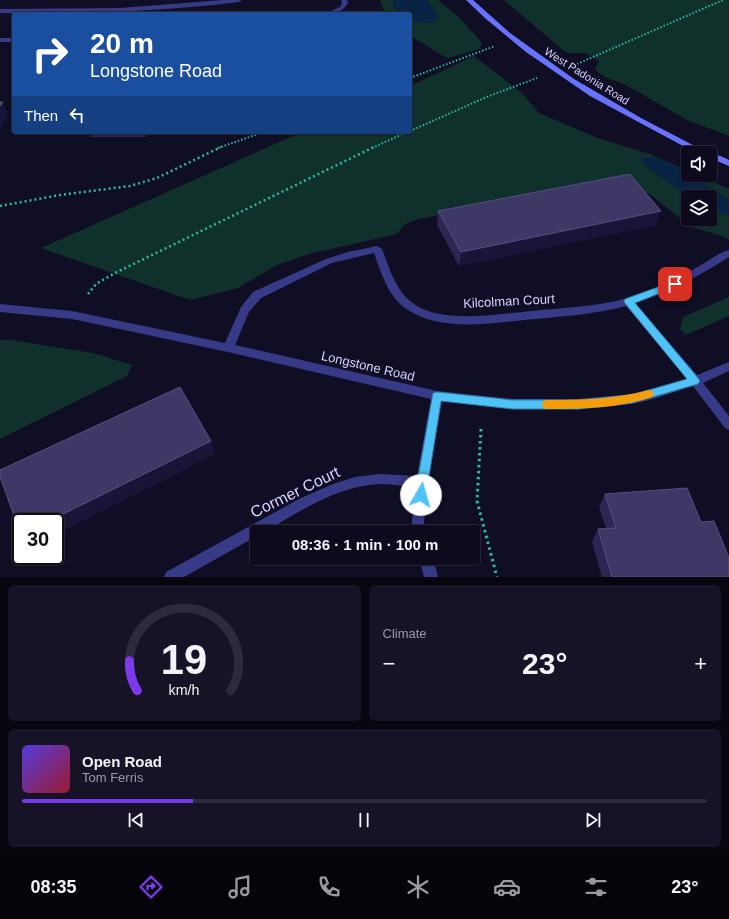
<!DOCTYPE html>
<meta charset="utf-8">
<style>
:root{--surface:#0c0a1c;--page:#151325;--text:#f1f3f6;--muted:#9a9aa3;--line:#2c2b3b;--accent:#7c3aed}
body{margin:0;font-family:Helvetica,sans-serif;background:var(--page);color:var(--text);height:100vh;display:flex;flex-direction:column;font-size:15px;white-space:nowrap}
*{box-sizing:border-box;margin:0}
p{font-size:13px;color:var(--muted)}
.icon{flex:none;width:22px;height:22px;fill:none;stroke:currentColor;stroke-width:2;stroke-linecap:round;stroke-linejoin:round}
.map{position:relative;height:577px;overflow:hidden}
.panel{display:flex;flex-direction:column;gap:8px;padding:8px;background:#07060f;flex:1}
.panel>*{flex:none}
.hud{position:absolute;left:12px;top:12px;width:400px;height:122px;border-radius:4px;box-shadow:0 1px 3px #0004,0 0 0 1px var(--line);background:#1a4fa0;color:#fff;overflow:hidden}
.controls{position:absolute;left:681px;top:146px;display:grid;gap:8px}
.controls a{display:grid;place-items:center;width:36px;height:36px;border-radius:4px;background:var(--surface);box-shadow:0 1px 3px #0004,0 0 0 1px var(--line);font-size:20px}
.speed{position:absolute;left:12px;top:513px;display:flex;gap:8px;font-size:20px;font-weight:700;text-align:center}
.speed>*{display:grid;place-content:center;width:52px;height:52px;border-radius:50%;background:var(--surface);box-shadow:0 1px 3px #0004,0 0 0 1px var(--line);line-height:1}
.speed .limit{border:2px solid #111;border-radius:6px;background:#fff;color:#111}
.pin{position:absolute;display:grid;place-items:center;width:34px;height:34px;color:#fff;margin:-17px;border-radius:8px;box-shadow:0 2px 6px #0006}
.me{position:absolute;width:44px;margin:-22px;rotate:7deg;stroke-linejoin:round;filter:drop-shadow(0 0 3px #0008)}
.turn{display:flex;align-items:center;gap:14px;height:84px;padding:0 12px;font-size:18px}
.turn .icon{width:52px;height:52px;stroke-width:2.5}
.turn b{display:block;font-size:28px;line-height:34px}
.then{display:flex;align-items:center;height:38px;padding:0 12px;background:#0003;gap:8px;font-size:15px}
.big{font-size:30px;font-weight:600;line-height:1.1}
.panel .widget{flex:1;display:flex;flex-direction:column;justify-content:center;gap:6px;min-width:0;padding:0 14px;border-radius:6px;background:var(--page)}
.panel .dial{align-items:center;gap:0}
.dial svg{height:104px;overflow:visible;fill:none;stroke:var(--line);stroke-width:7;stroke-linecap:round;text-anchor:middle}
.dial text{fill:var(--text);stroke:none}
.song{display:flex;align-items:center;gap:12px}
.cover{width:48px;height:48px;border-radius:6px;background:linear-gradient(135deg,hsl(250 70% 55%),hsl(350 70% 35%))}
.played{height:4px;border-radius:2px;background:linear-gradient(90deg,var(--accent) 25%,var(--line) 25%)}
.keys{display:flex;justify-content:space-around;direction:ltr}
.heat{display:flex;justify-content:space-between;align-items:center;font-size:22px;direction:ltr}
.panel .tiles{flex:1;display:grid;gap:8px;grid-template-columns:1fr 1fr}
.widget:last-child{grid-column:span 2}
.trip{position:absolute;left:250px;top:525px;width:230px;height:40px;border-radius:4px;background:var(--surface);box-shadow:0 1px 3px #0004,0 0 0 1px var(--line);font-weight:600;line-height:40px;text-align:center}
.menu{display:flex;height:64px;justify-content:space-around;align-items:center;background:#05040b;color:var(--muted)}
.menu .icon{width:28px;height:28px}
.menu .active{color:var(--accent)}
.menu b{font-size:18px;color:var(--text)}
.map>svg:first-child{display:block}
.green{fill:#10302c}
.water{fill:#082344}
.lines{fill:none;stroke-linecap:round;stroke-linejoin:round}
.path-far2{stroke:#2abca7;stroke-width:2;stroke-dasharray:1.5 2;stroke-linecap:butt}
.path-far1{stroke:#2abca7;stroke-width:2.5;stroke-dasharray:2 3;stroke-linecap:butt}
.path{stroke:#2abca7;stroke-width:3;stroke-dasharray:2.5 3.5;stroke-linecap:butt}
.street{fill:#373a86;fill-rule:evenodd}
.secondary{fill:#6971ff;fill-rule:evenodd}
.wall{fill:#2c2654}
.shaded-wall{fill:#191539}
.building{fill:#3e3866;stroke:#55507e}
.route{fill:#4fc3f7;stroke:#337fa1}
.slow{fill:#f59e0b}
.labels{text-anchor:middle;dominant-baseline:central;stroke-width:4;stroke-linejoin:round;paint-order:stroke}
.far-street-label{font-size:11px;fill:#d4d2ff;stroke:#100e25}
.street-label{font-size:13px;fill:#d4d2ff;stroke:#100e25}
.near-street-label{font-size:16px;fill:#d4d2ff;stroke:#100e25}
</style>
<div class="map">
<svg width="729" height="577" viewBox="0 0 729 577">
<rect width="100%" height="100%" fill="#100e25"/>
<path class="green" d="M 380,0 L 392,0 L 396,10 L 400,14 L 385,14 Z
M 427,0 L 438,0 L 458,16 L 482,43 L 479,49 L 449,58 L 443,56 L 410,35 L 410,20 L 418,22 L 429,3 Z
M 504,0 L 729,0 L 729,136 L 687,120 L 626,85 L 605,77 L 595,70 L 599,61 L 586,53 L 568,53 L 564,51 Z
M 474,56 L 522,93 L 539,113 L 600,139 L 650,154 L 688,171 L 688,174 L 663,160 L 655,157 L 645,166 L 691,197 L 688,197 L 688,219 L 710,219 L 710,208 L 729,216 L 729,239 L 719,235 L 691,227 L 650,194 L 621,179 L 419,219 L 405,224 L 397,234 L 309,254 L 277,265 L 238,288 L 190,300 L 41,248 L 302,132 L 410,132 L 410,86 Z
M 689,175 L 698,175 L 729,189 L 729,200 Z
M 729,297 L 729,316 L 686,335 L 680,329 L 683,317 Z
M 0,340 L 11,340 L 93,353 L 132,365 L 127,376 L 0,439 Z"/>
<path class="water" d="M 392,0 L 427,0 L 438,15 L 438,19 C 431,25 420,23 411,20 L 410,14 L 400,14 L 396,10 Z
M 655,157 C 680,166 706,186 729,200 L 729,216 L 710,208 L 710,197 L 691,197 L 645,166 L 641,161 L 642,158 Z"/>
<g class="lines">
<path class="path-far2" d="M 577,64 L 723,0
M 410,78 L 495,46
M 410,131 L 489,96 L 537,78
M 218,148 L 264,132
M 372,148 L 407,132"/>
<path class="path-far1" d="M 0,206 L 60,195 L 130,186 L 157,178 L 221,147
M 88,294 L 96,284 L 115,273 L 374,147"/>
<path class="path" d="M 481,429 L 477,501 L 497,577"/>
<path class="street" d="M 223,0 L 242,0 L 239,2 C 159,12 80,14 0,13 L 0,9 L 120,8 Z
M 341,0 L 347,0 L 348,3 C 343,12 334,14 324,14 L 340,7 L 342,3 Z
M 0,38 L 14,38 L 14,42 L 0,42 Z
M 377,246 L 382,249 C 389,267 395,289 411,302 C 441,325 497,314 532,311 C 573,307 613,306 651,290 C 669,283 686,274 703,264 C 711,259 720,252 729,250 L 729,257 C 699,276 669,292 635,303 L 697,375 L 729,362 L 729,371 L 703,383 L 729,416 L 729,430 L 725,428 L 693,386 C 673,392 651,401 631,404 C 568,413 505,408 442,401 L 428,482 L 424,522 L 426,532 L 414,532 L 412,522 L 415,487 C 403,486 391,484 379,484 C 337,486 299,512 264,532 L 257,532 L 257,536 L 184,577 L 164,577 L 166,572 L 301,498 L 333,484 L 355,477 L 379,474 L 417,476 L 431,399 L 228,352 L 72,319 L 0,312 L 0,304 L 72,311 L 225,343 L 241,307 L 253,292 L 326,259 L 348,252 ZM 374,253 C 381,272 388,296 405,308 C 441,334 494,322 536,319 C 566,316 596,314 626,306 L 687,379 L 632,394 L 579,399 L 513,399 L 437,391 L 235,345 L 249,312 L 261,298 L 332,263 Z
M 419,558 L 433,558 L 438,577 L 424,577 Z"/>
<path class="secondary" d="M 466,0 L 473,0 L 510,33 L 574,79 L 641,118 L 708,153 C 715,153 723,157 729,160 L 729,166 L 710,158 L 710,153 L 697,153 L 685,147 L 590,96 L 526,52 L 486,19 Z"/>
</g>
<path class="wall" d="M 90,132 L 147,132 L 146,137 L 91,137 Z
M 438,211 L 656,225 L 459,266 L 437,225 Z
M 605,494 L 701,522 L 729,577 L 602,577 L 592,542 L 598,529 L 606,528 L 599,507 Z"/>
<path class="shaded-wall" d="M 413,42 L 412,56 L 410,56 L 410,43 Z
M 3,102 L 8,116 L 0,129 L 0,106 Z
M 144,132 L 147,132 L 146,137 Z
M 661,211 L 656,225 L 459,266 L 461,252 Z
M 211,441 L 215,454 L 55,535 L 55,522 L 47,522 Z"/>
<path class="building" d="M 410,39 L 413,42 L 410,43 Z
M 0,102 L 3,102 L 0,106 Z
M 630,174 L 661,211 L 461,252 L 438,211 Z
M 180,387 L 211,441 L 47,522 L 21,522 L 21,535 L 0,477 L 0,470 Z
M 687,488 L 701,522 L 714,521 L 729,558 L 729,577 L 612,577 L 598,529 L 616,528 L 605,494 Z"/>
<path class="route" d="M 675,281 L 678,282 L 680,284 L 678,286 L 635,303 L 698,378 L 700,381 L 698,384 L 632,403 L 579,409 L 513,409 L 441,401 L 426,495 L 425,499 L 421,500 L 417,499 L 415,495 L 433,393 L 437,392 L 513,400 L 579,400 L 632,395 L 687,379 L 624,302 L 625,299 Z"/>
<path class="slow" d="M 649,390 L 652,391 L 654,394 L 652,397 C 619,408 582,409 547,409 L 543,408 L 542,404 L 543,401 L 547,400 C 581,400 616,399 649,390 Z"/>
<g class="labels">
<g class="far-street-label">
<text transform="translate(587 76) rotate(32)">West Padonia Road</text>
</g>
<g class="street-label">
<text transform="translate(509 301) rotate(-3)">Kilcolman Court</text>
<text transform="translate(368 366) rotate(13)">Longstone Road</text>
</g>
<g class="near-street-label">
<text transform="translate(295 492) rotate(-26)">Cormer Court</text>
</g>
</g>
</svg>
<div class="controls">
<a><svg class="icon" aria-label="sound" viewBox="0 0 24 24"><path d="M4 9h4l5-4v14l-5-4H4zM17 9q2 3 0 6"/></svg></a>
<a><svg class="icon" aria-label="layers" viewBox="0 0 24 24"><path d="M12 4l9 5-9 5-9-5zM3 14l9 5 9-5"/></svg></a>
</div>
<div class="speed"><div class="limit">30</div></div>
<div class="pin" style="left:675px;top:284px;background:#d93025"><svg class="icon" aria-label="arrive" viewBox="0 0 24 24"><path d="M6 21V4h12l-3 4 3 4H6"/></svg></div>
<svg class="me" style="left:421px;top:495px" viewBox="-20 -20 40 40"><circle r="19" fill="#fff"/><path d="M0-13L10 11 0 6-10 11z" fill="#4fc3f7"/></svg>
<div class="trip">08:36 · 1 min · 100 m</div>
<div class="hud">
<div class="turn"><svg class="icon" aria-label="right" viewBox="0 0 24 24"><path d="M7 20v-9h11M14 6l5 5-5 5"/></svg><div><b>20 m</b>Longstone Road</div></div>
<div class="then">Then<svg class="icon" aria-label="left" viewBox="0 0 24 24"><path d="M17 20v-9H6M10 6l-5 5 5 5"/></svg></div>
</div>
</div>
<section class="panel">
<div class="tiles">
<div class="widget dial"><svg viewBox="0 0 100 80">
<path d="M14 69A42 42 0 1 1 86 69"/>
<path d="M14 69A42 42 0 0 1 8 46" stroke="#7c3aed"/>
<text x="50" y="56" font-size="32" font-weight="700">19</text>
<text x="50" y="72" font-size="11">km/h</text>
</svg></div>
<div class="widget"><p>Climate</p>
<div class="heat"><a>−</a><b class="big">23°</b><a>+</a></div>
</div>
<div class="widget">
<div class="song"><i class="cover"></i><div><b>Open Road</b><p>Tom Ferris</p></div></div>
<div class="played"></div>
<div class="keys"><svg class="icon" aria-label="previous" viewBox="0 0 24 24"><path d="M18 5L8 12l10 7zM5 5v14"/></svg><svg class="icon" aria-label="pause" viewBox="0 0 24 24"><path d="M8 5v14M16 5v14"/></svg><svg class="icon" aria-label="next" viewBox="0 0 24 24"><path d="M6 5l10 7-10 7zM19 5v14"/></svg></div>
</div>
</div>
</section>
<nav class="menu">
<b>08:35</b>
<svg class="icon active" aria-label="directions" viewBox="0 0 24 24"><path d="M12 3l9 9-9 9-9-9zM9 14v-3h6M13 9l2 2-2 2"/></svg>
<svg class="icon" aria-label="music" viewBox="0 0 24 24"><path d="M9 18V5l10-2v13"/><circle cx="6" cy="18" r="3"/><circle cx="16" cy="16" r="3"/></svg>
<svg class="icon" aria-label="phone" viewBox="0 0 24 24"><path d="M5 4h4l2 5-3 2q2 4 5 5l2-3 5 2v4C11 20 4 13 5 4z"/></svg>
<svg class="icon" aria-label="climate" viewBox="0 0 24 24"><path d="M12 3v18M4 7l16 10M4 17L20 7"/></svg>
<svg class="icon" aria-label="car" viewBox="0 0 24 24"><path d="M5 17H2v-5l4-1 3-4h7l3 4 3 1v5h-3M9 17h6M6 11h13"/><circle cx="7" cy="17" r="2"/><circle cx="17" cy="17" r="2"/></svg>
<svg class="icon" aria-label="filters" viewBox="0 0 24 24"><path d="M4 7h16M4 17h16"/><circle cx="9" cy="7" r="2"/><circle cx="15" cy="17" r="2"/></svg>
<b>23°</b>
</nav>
